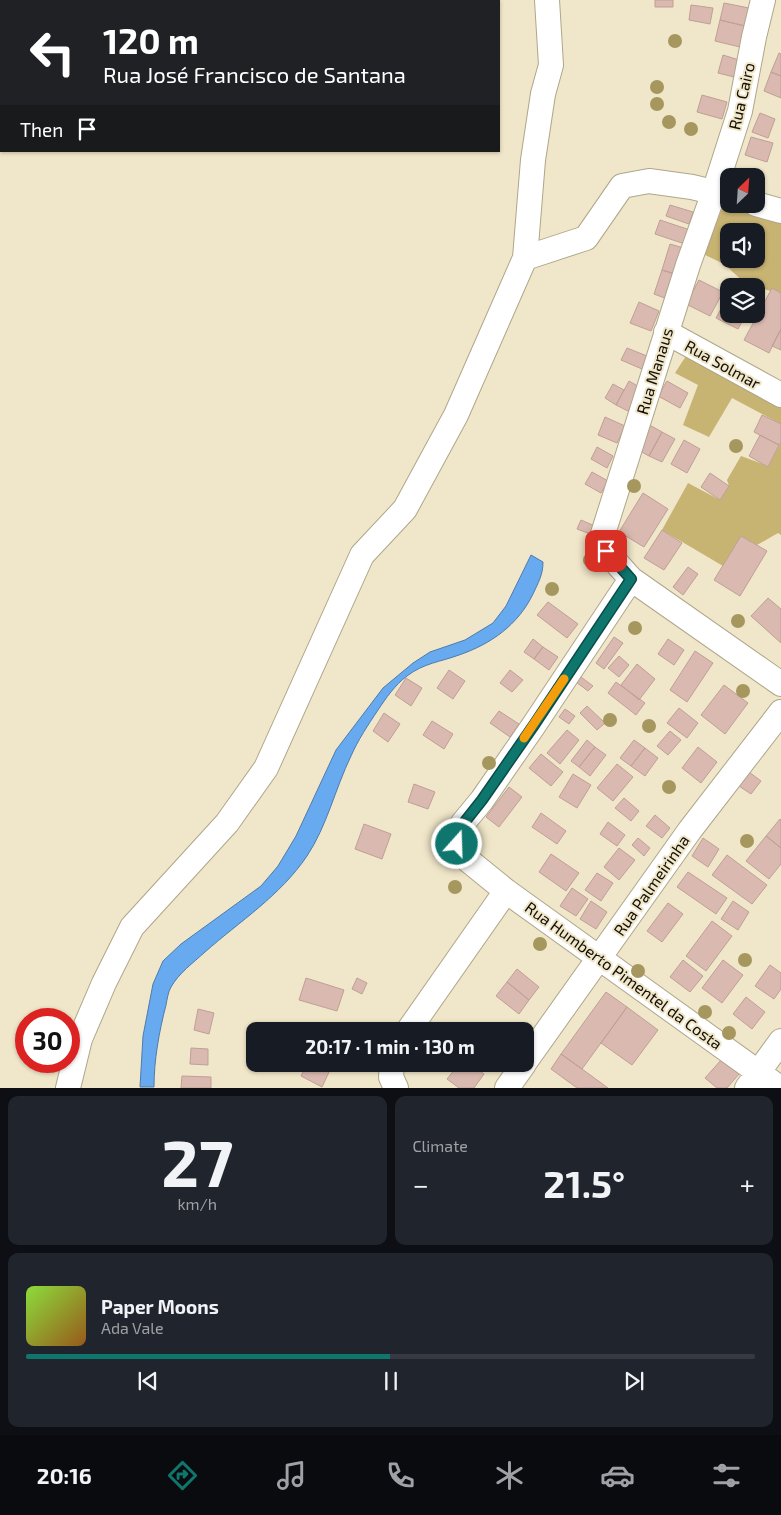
<!DOCTYPE html>
<meta charset="utf-8">
<style>
:root{--surface:#171b24;--page:#20242c;--text:#f1f3f6;--muted:#9ea1a6;--line:#363941;--accent:#0f766e}
body{margin:0;font-family:"Exo 2",sans-serif;background:var(--page);color:var(--text);height:100vh;display:flex;flex-direction:column;font-size:19px;white-space:nowrap}
*{box-sizing:border-box;margin:0}
p{font-size:16px;color:var(--muted)}
.icon{flex:none;width:28px;height:28px;fill:none;stroke:currentColor;stroke-width:2;stroke-linecap:round;stroke-linejoin:round}
.map{position:relative;height:1088px;overflow:hidden}
.panel{display:flex;flex-direction:column;gap:8px;padding:8px;background:#0d0f14;flex:1}
.panel>*{flex:none}
.banner{position:absolute;left:0px;top:0px;width:500px;height:152px;box-shadow:0 1px 4px #0004;background:#202124;color:#fff;overflow:hidden}
.needle{width:32px;rotate:25deg}
.controls{position:absolute;left:720px;top:168px;display:grid;gap:10px}
.controls a{display:grid;place-items:center;width:45px;height:45px;border-radius:10px;background:var(--surface);box-shadow:0 1px 4px #0004;font-size:25px}
.speed{position:absolute;left:15px;top:1008px;display:flex;gap:10px;font-size:25px;font-weight:700;text-align:center}
.speed>*{display:grid;place-content:center;width:65px;height:65px;border-radius:50%;background:var(--surface);box-shadow:0 1px 4px #0004;line-height:1}
.speed .limit{border:8px solid #d22;background:#fff;color:#111}
.pin{position:absolute;display:grid;place-items:center;width:42px;height:42px;color:#fff;margin:-21px;border-radius:10px;box-shadow:0 2px 8px #0006}
.me{position:absolute;width:55px;margin:-28px;rotate:20deg;stroke-linejoin:round;filter:drop-shadow(0 0 4px #0008)}
.turn{display:flex;align-items:center;gap:18px;height:105px;padding:0 20px;font-size:22px}
.turn .icon{width:65px;height:65px;stroke-width:2.5}
.turn b{display:block;font-size:35px;line-height:42px}
.then{display:flex;align-items:center;height:48px;padding:0 20px;background:#0003;gap:10px;font-size:19px}
.big{font-size:38px;font-weight:700;line-height:1.1}
.panel .widget{flex:1;display:flex;flex-direction:column;justify-content:center;gap:8px;min-width:0;padding:0 18px;border-radius:10px;background:var(--page)}
.panel .dial{align-items:center;gap:0}
.dial b{font-size:65px;line-height:1}
.song{display:flex;align-items:center;gap:15px}
.cover{width:60px;height:60px;border-radius:8px;background:linear-gradient(135deg,hsl(90 70% 55%),hsl(30 70% 35%))}
.played{height:5px;border-radius:2px;background:linear-gradient(90deg,var(--accent) 50%,var(--line) 50%)}
.keys{display:flex;justify-content:space-around;direction:ltr}
.heat{display:flex;justify-content:space-between;align-items:center;font-size:28px;direction:ltr}
.panel .tiles{flex:1;display:grid;gap:8px;grid-template-columns:1fr 1fr}
.widget:last-child{grid-column:span 2}
.trip{position:absolute;left:246px;top:1022px;width:288px;height:50px;border-radius:10px;background:var(--surface);box-shadow:0 1px 4px #0004;font-weight:700;line-height:50px;text-align:center}
.dock{display:flex;height:80px;justify-content:space-around;align-items:center;background:#090b0e;color:var(--muted)}
.dock .icon{width:35px;height:35px}
.dock .current{color:var(--accent)}
.dock b{font-size:22px;color:var(--text)}
.map>svg:first-child{display:block}
.green{fill:#c7b372;fill-rule:evenodd}
.water{fill:#67aaf0;stroke:#4e7baa}
.building{fill:#dabab0;stroke:#bf9f96}
.lines{fill:none;stroke-linecap:round;stroke-linejoin:round}
.minor-casing{stroke:#afa68a;stroke-width:26}
.minor{stroke:#fff;stroke-width:24}
.tree{fill:#a6975e}
.route-casing{stroke:#0a4d48;stroke-width:12}
.route{stroke:#0f766e;stroke-width:9}
.slow{stroke:#f59e0b;stroke-width:9}
.labels{text-anchor:middle;dominant-baseline:central;stroke-width:4;stroke-linejoin:round;paint-order:stroke}
.street-label{font-size:16px;fill:#120e05;stroke:#f0e6c9}
</style>
<div class="map">
<svg width="781" height="1088" viewBox="0 0 781 1088">
<rect width="100%" height="100%" fill="#f0e6c9"/>
<path class="green" d="M 725,203 L 781,219 L 781,294 L 746,284 L 724,264 L 701,253 ZM 729,231 L 756,231 L 756,259 L 729,259 Z
M 686,356 L 781,405 L 781,424 L 732,398 L 709,437 L 683,425 L 698,385 L 675,373 Z
M 781,442 L 781,535 L 778,533 L 757,545 L 741,536 L 723,566 L 662,530 L 688,483 L 720,500 L 729,486 L 727,480 L 741,456 L 768,466 Z"/>
<path class="water" d="M 531,555 L 543,562 C 543,575 538,583 533,594 C 518,625 491,644 459,655 C 440,662 424,663 407,676 C 395,685 386,698 378,710 C 368,725 358,740 351,756 C 335,789 327,826 307,856 C 280,896 240,921 205,952 C 193,963 179,973 171,987 C 168,992 167,1000 166,1005 C 159,1032 154,1060 154,1087 L 140,1087 L 143,1036 L 153,984 L 163,961 L 181,944 L 261,886 L 278,866 L 296,836 L 336,750 L 383,688 L 413,663 L 430,652 L 465,640 L 493,623 L 506,606 Z"/>
<path class="building" d="M 655,0 L 673,0 L 673,7 L 655,7 Z
M 724,3 L 749,8 L 745,26 L 720,20 Z
M 691,5 L 713,8 L 710,24 L 689,20 Z
M 720,20 L 745,26 L 740,47 L 715,41 Z
M 779,53 L 781,54 L 781,76 L 771,72 Z
M 723,55 L 739,60 L 734,77 L 718,73 Z
M 771,72 L 781,76 L 781,98 L 764,91 Z
M 702,95 L 727,102 L 722,119 L 697,112 Z
M 760,113 L 775,119 L 768,138 L 752,132 Z
M 751,137 L 773,143 L 767,162 L 745,155 Z
M 670,205 L 693,212 L 689,224 L 666,216 Z
M 660,220 L 690,230 L 685,244 L 655,234 Z
M 670,244 L 687,249 L 678,275 L 662,270 Z
M 662,270 L 678,275 L 670,300 L 654,294 Z
M 699,280 L 723,292 L 710,316 L 686,304 Z
M 772,288 L 781,293 L 781,329 L 769,353 L 744,340 Z
M 725,301 L 729,303 L 729,314 L 746,314 L 738,329 L 716,318 Z
M 639,302 L 659,311 L 651,331 L 630,323 Z
M 781,329 L 781,350 L 772,346 Z
M 627,348 L 647,356 L 642,369 L 621,360 Z
M 629,381 L 641,388 L 628,411 L 616,405 Z
M 667,381 L 688,393 L 680,408 L 658,396 Z
M 613,384 L 624,390 L 616,405 L 605,398 Z
M 762,415 L 781,424 L 781,442 L 779,445 L 754,432 Z
M 605,417 L 625,426 L 617,443 L 598,435 Z
M 646,423 L 662,432 L 649,456 L 633,447 Z
M 662,432 L 675,439 L 662,462 L 649,456 Z
M 760,435 L 779,445 L 768,467 L 749,456 Z
M 684,440 L 700,449 L 687,473 L 671,464 Z
M 597,447 L 613,456 L 607,468 L 591,459 Z
M 592,472 L 608,481 L 601,493 L 585,484 Z
M 710,473 L 729,486 L 720,500 L 701,487 Z
M 643,493 L 668,509 L 644,547 L 619,532 Z
M 581,520 L 597,527 L 593,535 L 577,529 Z
M 662,530 L 682,543 L 664,570 L 644,558 Z
M 741,536 L 767,551 L 740,596 L 714,580 Z
M 688,567 L 698,574 L 683,595 L 673,587 Z
M 768,598 L 781,609 L 781,643 L 751,616 Z
M 548,602 L 578,624 L 567,638 L 537,615 Z
M 614,637 L 623,643 L 604,669 L 596,663 Z
M 533,639 L 543,647 L 534,659 L 524,652 Z
M 668,639 L 684,650 L 674,665 L 658,654 Z
M 543,647 L 558,657 L 549,670 L 534,659 Z
M 695,651 L 713,663 L 687,702 L 670,690 Z
M 619,656 L 629,665 L 619,677 L 608,668 Z
M 637,664 L 655,679 L 639,700 L 621,685 Z
M 449,670 L 465,681 L 453,699 L 437,688 Z
M 510,670 L 523,680 L 512,692 L 500,683 Z
M 581,677 L 593,686 L 588,691 L 576,682 Z
M 406,678 L 422,688 L 411,706 L 395,695 Z
M 616,682 L 645,703 L 636,715 L 608,693 Z
M 724,685 L 748,703 L 725,734 L 701,715 Z
M 587,706 L 605,723 L 597,730 L 580,713 Z
M 679,708 L 698,723 L 687,738 L 667,723 Z
M 565,709 L 575,716 L 569,724 L 559,717 Z
M 499,711 L 519,724 L 510,737 L 490,723 Z
M 384,713 L 400,724 L 388,742 L 373,731 Z
M 432,721 L 453,734 L 444,749 L 423,735 Z
M 567,730 L 579,740 L 560,764 L 547,753 Z
M 670,731 L 681,740 L 668,755 L 657,746 Z
M 587,740 L 595,747 L 579,767 L 571,761 Z
M 634,740 L 645,748 L 631,766 L 620,758 Z
M 595,747 L 606,755 L 590,776 L 579,767 Z
M 698,747 L 717,762 L 701,783 L 682,768 Z
M 645,748 L 658,758 L 645,776 L 631,766 Z
M 541,754 L 563,772 L 551,786 L 529,768 Z
M 617,764 L 633,777 L 613,801 L 597,788 Z
M 749,772 L 761,781 L 751,794 L 739,786 Z
M 573,774 L 591,785 L 577,808 L 559,797 Z
M 414,784 L 435,792 L 428,809 L 408,802 Z
M 509,787 L 522,797 L 499,827 L 486,817 Z
M 624,798 L 639,811 L 631,821 L 615,808 Z
M 541,813 L 566,831 L 557,844 L 532,827 Z
M 655,815 L 670,828 L 662,838 L 646,826 Z
M 780,819 L 781,820 L 781,848 L 766,836 Z
M 608,822 L 625,835 L 617,846 L 600,834 Z
M 364,824 L 391,834 L 382,859 L 355,849 Z
M 766,836 L 781,848 L 781,864 L 769,879 L 746,861 Z
M 638,838 L 650,848 L 644,856 L 632,845 Z
M 703,838 L 719,849 L 708,867 L 692,856 Z
M 619,848 L 635,860 L 619,880 L 604,867 Z
M 551,854 L 579,873 L 566,891 L 539,872 Z
M 727,855 L 767,885 L 752,904 L 712,875 Z
M 688,872 L 727,898 L 716,914 L 677,887 Z
M 597,873 L 613,883 L 601,901 L 585,890 Z
M 572,888 L 588,899 L 576,916 L 560,906 Z
M 591,901 L 607,912 L 596,929 L 580,919 Z
M 733,901 L 749,912 L 738,930 L 721,919 Z
M 668,903 L 683,914 L 662,942 L 647,931 Z
M 712,921 L 732,936 L 706,971 L 686,956 Z
M 683,960 L 703,976 L 690,992 L 670,977 Z
M 723,960 L 743,975 L 722,1003 L 702,988 Z
M 770,965 L 781,973 L 781,989 L 774,999 L 755,986 Z
M 517,969 L 539,987 L 529,1000 L 507,982 Z
M 306,978 L 344,990 L 337,1011 L 299,1000 Z
M 357,978 L 367,983 L 362,994 L 352,989 Z
M 507,982 L 529,1000 L 519,1014 L 496,996 Z
M 606,992 L 627,1007 L 582,1069 L 561,1054 Z
M 746,997 L 765,1012 L 752,1029 L 733,1014 Z
M 627,1007 L 658,1030 L 632,1065 L 601,1043 Z
M 198,1009 L 214,1013 L 209,1034 L 194,1030 Z
M 191,1048 L 208,1049 L 208,1065 L 190,1064 Z
M 561,1054 L 582,1069 L 608,1088 L 577,1088 L 551,1069 Z
M 722,1059 L 739,1074 L 727,1088 L 717,1088 L 705,1078 Z
M 307,1064 L 319,1064 L 330,1070 L 322,1087 L 301,1076 Z
M 459,1064 L 471,1064 L 484,1074 L 474,1088 L 459,1088 L 447,1079 Z
M 182,1076 L 211,1077 L 211,1088 L 181,1088 Z"/>
<g class="lines">
<g class="minor-casing">
<path id="minor" d="M 763,0 L 754,37 L 740,111 L 714,192 L 688,265 L 601,540 L 606,551 L 631,579 L 781,684
M 756,204 L 781,211
M 525,258 L 586,238 L 622,186 L 649,181 L 692,187 L 729,196
M 666,332 L 781,395
M 631,579 L 534,725 L 482,800 L 463,823 L 458,834 L 457,844 L 458,852 L 506,891 L 780,1088
M 408,1031 L 506,891
M 525,1062 L 690,830 L 781,712
M 392,1064 L 391,1077 L 396,1088
M 68,1088 L 80,1039 L 104,983 L 132,927 L 227,823 L 266,768 L 362,555 L 405,509 L 456,415 L 525,258 L 533,160 L 543,94 L 551,65 L 547,0
M 507,1088 L 524,1064
M 747,1088 L 781,1041"/>
</g>
<use href="#minor" class="minor"/>
</g>
<g class="tree">
<circle cx="675" cy="41" r="7"/>
<circle cx="657" cy="87" r="7"/>
<circle cx="657" cy="104" r="7"/>
<circle cx="669" cy="122" r="7"/>
<circle cx="691" cy="129" r="7"/>
<circle cx="736" cy="446" r="7"/>
<circle cx="634" cy="486" r="7"/>
<circle cx="590" cy="560" r="7"/>
<circle cx="552" cy="589" r="7"/>
<circle cx="738" cy="621" r="7"/>
<circle cx="635" cy="628" r="7"/>
<circle cx="743" cy="691" r="7"/>
<circle cx="610" cy="720" r="7"/>
<circle cx="649" cy="726" r="7"/>
<circle cx="489" cy="763" r="7"/>
<circle cx="669" cy="787" r="7"/>
<circle cx="747" cy="841" r="7"/>
<circle cx="455" cy="887" r="7"/>
<circle cx="540" cy="944" r="7"/>
<circle cx="745" cy="960" r="7"/>
<circle cx="638" cy="971" r="7"/>
<circle cx="705" cy="1012" r="7"/>
<circle cx="729" cy="1033" r="7"/>
</g>
<g class="lines">
<g class="route-casing">
<path id="route" d="M 457,844 L 458,834 L 463,824 L 482,800 L 534,725 L 631,579 L 606,551"/>
</g>
<use href="#route" class="route"/>
<path class="slow" d="M 524,738 L 564,679"/>
</g>
<g class="labels">
<g class="street-label">
<text transform="translate(741 96) rotate(-77)">Rua Cairo</text>
<text transform="translate(723 364) rotate(29)">Rua Solmar</text>
<text transform="translate(654 371) rotate(-73)">Rua Manaus</text>
<text transform="translate(651 885) rotate(-55)">Rua Palmeirinha</text>
<text transform="translate(624 975) rotate(36)">Rua Humberto Pimentel da Costa</text>
</g>
</g>
</svg>
<div class="controls">
<a><svg class="needle" viewBox="-14 -14 28 28"><path d="M0-13l5 13h-10z" fill="#e53935"/><path d="M0 13l5-13h-10z" fill="#9ea1a6"/></svg></a>
<a><svg class="icon" aria-label="sound" viewBox="0 0 24 24"><path d="M4 9h4l5-4v14l-5-4H4zM17 9q2 3 0 6"/></svg></a>
<a><svg class="icon" aria-label="layers" viewBox="0 0 24 24"><path d="M12 4l9 5-9 5-9-5zM3 14l9 5 9-5"/></svg></a>
</div>
<div class="speed"><div class="limit">30</div></div>
<div class="pin" style="left:606px;top:551px;background:#d93025"><svg class="icon" aria-label="arrive" viewBox="0 0 24 24"><path d="M6 21V4h12l-3 4 3 4H6"/></svg></div>
<svg class="me" style="left:457px;top:844px" viewBox="-20 -20 40 40"><circle r="17" fill="#0f766e" stroke="#fff" stroke-width="3"/><path d="M0-11L8 9 0 5-8 9z" fill="#fff"/></svg>
<div class="trip">20:17 · 1 min · 130 m</div>
<div class="banner">
<div class="turn"><svg class="icon" aria-label="left" viewBox="0 0 24 24"><path d="M17 20v-9H6M10 6l-5 5 5 5"/></svg><div><b>120 m</b>Rua José Francisco de Santana</div></div>
<div class="then">Then<svg class="icon" aria-label="arrive" viewBox="0 0 24 24"><path d="M6 21V4h12l-3 4 3 4H6"/></svg></div>
</div>
</div>
<section class="panel">
<div class="tiles">
<div class="widget dial"><b>27</b><p>km/h</p></div>
<div class="widget"><p>Climate</p>
<div class="heat"><a>−</a><b class="big">21.5°</b><a>+</a></div>
</div>
<div class="widget">
<div class="song"><i class="cover"></i><div><b>Paper Moons</b><p>Ada Vale</p></div></div>
<div class="played"></div>
<div class="keys"><svg class="icon" aria-label="previous" viewBox="0 0 24 24"><path d="M18 5L8 12l10 7zM5 5v14"/></svg><svg class="icon" aria-label="pause" viewBox="0 0 24 24"><path d="M8 5v14M16 5v14"/></svg><svg class="icon" aria-label="next" viewBox="0 0 24 24"><path d="M6 5l10 7-10 7zM19 5v14"/></svg></div>
</div>
</div>
</section>
<nav class="dock">
<b>20:16</b>
<svg class="icon current" aria-label="directions" viewBox="0 0 24 24"><path d="M12 3l9 9-9 9-9-9zM9 14v-3h6M13 9l2 2-2 2"/></svg>
<svg class="icon" aria-label="music" viewBox="0 0 24 24"><path d="M9 18V5l10-2v13"/><circle cx="6" cy="18" r="3"/><circle cx="16" cy="16" r="3"/></svg>
<svg class="icon" aria-label="phone" viewBox="0 0 24 24"><path d="M5 4h4l2 5-3 2q2 4 5 5l2-3 5 2v4C11 20 4 13 5 4z"/></svg>
<svg class="icon" aria-label="climate" viewBox="0 0 24 24"><path d="M12 3v18M4 7l16 10M4 17L20 7"/></svg>
<svg class="icon" aria-label="car" viewBox="0 0 24 24"><path d="M5 17H2v-5l4-1 3-4h7l3 4 3 1v5h-3M9 17h6M6 11h13"/><circle cx="7" cy="17" r="2"/><circle cx="17" cy="17" r="2"/></svg>
<svg class="icon" aria-label="filters" viewBox="0 0 24 24"><path d="M4 7h16M4 17h16"/><circle cx="9" cy="7" r="2"/><circle cx="15" cy="17" r="2"/></svg>
</nav>
